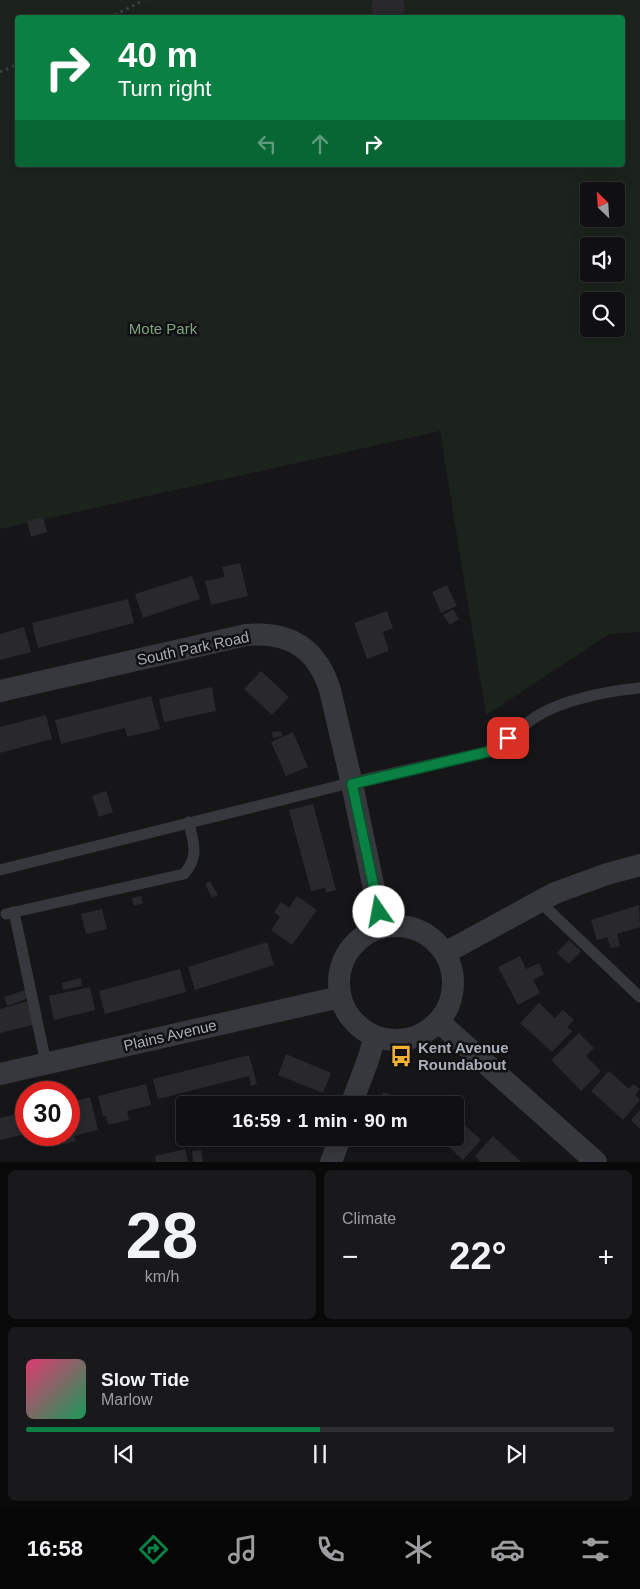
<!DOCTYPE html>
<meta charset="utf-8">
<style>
:root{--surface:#101012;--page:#19191b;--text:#f1f3f6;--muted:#9c9d9f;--line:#303032;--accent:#0b8043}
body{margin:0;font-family:Arial,sans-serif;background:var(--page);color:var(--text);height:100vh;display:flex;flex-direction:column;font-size:19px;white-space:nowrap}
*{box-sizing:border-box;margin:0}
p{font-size:16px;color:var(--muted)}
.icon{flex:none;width:28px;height:28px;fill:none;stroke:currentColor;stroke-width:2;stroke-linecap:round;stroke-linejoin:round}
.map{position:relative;height:1162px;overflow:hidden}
.side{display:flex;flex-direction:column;gap:8px;padding:8px;background:#09090a;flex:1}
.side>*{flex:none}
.hud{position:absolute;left:15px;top:15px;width:610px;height:152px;border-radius:5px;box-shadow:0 2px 12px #0003,0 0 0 1px var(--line);background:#0b8043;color:#fff;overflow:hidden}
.needle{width:32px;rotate:335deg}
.controls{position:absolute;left:580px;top:182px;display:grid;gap:10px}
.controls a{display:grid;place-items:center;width:45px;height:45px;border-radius:5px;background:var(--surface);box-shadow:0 2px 12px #0003,0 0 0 1px var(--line);font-size:25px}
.speed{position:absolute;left:15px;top:1081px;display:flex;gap:10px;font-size:25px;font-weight:700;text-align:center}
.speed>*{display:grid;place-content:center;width:65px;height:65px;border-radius:50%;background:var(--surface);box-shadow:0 2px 12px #0003,0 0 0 1px var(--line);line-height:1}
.speed .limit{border:8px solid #d22;background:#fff;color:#111}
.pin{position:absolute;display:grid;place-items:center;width:42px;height:42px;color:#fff;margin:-21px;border-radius:10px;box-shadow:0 2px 8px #0006}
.me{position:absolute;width:55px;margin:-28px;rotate:348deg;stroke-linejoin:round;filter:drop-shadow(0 0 4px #0008)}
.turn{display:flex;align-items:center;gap:18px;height:105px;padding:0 20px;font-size:22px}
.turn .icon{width:65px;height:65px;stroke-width:2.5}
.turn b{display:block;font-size:35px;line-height:42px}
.lanes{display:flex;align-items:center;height:48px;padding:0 20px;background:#0003;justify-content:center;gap:25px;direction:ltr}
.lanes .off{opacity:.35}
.big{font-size:38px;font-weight:600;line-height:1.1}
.side .card{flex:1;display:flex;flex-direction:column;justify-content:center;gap:8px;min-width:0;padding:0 18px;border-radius:8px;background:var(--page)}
.side .dial{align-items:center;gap:0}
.dial b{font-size:65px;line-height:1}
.song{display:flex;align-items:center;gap:15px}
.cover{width:60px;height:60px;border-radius:8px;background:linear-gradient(135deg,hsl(340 70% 55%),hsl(150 70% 35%))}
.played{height:5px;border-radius:2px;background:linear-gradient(90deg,var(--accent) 50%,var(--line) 50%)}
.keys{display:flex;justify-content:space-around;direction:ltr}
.heat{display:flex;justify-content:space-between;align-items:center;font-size:28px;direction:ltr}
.side .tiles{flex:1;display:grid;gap:8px;grid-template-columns:1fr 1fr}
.card:last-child{grid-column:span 2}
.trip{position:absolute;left:176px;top:1096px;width:288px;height:50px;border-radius:5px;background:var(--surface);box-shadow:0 2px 12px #0003,0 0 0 1px var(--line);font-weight:600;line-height:50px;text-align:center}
.dock{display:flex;height:80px;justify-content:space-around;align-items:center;background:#060607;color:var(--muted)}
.dock .icon{width:35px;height:35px}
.dock .active{color:var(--accent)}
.dock b{font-size:22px;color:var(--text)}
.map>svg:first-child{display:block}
.green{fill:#1c231d;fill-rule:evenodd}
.building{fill:#29292c}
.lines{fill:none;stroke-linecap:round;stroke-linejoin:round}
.path{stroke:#3d3f44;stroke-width:3;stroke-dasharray:2.5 4;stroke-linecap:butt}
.lane{stroke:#37383d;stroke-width:11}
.street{stroke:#37383d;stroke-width:22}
.route-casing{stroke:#07532c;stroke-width:12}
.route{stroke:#0b8043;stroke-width:9}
.labels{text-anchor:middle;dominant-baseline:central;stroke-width:5;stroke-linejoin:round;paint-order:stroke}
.park-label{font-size:15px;fill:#7fa381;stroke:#111113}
.street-label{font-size:15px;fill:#a8adb8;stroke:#111113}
.poi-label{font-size:15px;font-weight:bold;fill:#a8adb8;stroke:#111113;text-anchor:start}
</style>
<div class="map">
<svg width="640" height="1162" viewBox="0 0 640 1162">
<rect width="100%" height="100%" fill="#161618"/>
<path class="green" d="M 0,0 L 640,0 L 640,632 L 609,634 L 486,715 L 440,431 L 0,529 ZM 18,18 L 622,18 L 622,165 L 18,165 ZM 589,191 L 616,191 L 616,219 L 589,219 ZM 589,246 L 616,246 L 616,274 L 589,274 ZM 589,301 L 616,301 L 616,329 L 589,329 Z"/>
<path class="building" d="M 373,0 L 403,0 L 405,9 L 403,14 L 401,18 L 375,18 L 371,7 Z
M 43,517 L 47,532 L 31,537 L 27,521 Z
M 240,563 L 248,596 L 211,605 L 205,581 L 225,577 L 222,567 Z
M 192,576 L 200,599 L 143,618 L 135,594 Z
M 447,585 L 457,606 L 441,613 L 432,592 Z
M 128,599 L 134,623 L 38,648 L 32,623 Z
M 453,609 L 459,619 L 450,625 L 443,615 Z
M 387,611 L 393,628 L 383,632 L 389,651 L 367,659 L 354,623 Z
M 24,627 L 31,652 L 0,660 L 0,634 Z
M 261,671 L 289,697 L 272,715 L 244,689 Z
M 212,687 L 216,711 L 164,722 L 159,699 Z
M 151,696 L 160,729 L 127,737 L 125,728 L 61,744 L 55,720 Z
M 46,715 L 52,739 L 0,753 L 0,727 Z
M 281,731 L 282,736 L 273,738 L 272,732 Z
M 293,732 L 308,767 L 286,776 L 271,742 Z
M 106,791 L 113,812 L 99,817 L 92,796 Z
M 313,804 L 336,890 L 326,893 L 325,888 L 311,891 L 289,810 Z
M 210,881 L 218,895 L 212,898 L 205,884 Z
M 141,896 L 143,903 L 134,906 L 132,898 Z
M 297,896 L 317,910 L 292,945 L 271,930 L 280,917 L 274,912 L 281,902 L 289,908 Z
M 639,905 L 640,927 L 617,934 L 620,946 L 611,948 L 607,937 L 597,940 L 591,920 Z
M 102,909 L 107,929 L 86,934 L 81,914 Z
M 569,940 L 581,951 L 569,964 L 557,953 Z
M 267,942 L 274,965 L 195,990 L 188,967 Z
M 520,956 L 526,969 L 539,963 L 544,974 L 533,980 L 540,993 L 518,1005 L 498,967 Z
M 180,969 L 186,992 L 105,1014 L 99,991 Z
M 81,978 L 82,986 L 63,990 L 62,983 Z
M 90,987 L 95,1010 L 54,1020 L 49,996 Z
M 28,989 L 32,997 L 7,1006 L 4,997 Z
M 31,1000 L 37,1024 L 0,1033 L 0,1009 Z
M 539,1003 L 555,1018 L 563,1010 L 574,1020 L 567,1027 L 572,1031 L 552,1052 L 520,1023 Z
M 579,1033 L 594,1048 L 586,1056 L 601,1071 L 581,1091 L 551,1060 Z
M 286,1054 L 331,1073 L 323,1093 L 278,1075 Z
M 249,1055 L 257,1084 L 251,1086 L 249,1076 L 158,1099 L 153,1079 Z
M 609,1071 L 629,1089 L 634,1084 L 640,1089 L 635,1095 L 640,1100 L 623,1120 L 591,1091 Z
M 146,1084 L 151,1105 L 127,1111 L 129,1120 L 108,1125 L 106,1116 L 103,1116 L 98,1096 Z
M 383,1092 L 420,1105 L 378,1105 Z
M 90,1097 L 98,1130 L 74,1136 L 76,1141 L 52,1147 L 49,1135 L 69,1135 L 69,1102 Z
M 640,1110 L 640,1129 L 631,1120 Z
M 26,1112 L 26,1134 L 0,1140 L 0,1118 Z
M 455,1116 L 481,1140 L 463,1160 L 439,1138 L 455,1138 Z
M 493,1136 L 521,1162 L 480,1162 L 475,1156 Z
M 185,1149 L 188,1162 L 156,1162 L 155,1156 Z
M 201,1150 L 203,1162 L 193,1162 L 192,1151 Z"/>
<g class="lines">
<path class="path" d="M 109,18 L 144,0
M 0,72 L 18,64"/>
<path class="lane" d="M 0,870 L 366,779 L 487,752 C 505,745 518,729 534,718 C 561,700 607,691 640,688
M 539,901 L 640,997
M 14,912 L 46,1063
M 6,914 L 184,874 C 200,855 193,844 189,822"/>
<path class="street" d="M 0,691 L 246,635 C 289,631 317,648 330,690 L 352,784 L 382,927
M339 983a57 57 0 1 1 114 0a57 57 0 1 1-114 0Z
M 445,953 L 555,893 L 607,874 L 640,865
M 438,1021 L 596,1162
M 0,1074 L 340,997
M 351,1105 L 368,1060 L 375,1036
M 331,1162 L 340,1138"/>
</g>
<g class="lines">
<g class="route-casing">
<path id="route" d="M 379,912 L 352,784 L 487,752 L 500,746 L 508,738"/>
</g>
<use href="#route" class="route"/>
</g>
<defs>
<g id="bus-bare" transform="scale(1.725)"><path d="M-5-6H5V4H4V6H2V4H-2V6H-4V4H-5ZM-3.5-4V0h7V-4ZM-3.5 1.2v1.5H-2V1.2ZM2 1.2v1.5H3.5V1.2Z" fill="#f2b134" stroke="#111113" stroke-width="2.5" paint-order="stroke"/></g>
</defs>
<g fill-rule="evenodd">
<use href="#bus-bare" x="401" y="1056"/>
</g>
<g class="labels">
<g class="park-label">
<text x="163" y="328">Mote Park</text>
</g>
<g class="street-label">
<text transform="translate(193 648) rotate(-12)">South Park Road</text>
<text transform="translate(170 1035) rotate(-13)">Plains Avenue</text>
</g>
<g class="poi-label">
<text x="418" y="1047">Kent Avenue<tspan x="418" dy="17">Roundabout</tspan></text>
</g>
</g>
</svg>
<div class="controls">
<a><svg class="needle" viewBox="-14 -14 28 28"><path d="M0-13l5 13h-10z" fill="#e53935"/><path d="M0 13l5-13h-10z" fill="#9c9d9f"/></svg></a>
<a><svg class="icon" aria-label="sound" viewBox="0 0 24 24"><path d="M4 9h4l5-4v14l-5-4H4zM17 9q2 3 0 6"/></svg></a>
<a><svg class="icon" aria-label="search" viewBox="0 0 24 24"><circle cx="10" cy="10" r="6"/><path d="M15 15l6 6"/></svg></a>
</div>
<div class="speed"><div class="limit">30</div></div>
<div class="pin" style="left:508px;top:738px;background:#d93025"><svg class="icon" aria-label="arrive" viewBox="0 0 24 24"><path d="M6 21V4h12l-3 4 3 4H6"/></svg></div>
<svg class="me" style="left:379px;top:912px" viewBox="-20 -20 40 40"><circle r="19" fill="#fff"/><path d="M0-13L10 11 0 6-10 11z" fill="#0b8043"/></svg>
<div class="trip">16:59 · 1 min · 90 m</div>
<div class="hud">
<div class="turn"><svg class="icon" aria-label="right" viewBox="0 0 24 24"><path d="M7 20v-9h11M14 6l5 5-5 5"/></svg><div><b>40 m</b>Turn right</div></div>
<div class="lanes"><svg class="icon off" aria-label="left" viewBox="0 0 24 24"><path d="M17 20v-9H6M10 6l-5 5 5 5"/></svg><svg class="icon off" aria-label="ahead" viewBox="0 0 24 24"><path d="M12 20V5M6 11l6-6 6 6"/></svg><svg class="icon" aria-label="right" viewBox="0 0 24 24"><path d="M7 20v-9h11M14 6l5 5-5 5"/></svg></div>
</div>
</div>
<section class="side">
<div class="tiles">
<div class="card dial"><b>28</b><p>km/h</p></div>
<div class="card"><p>Climate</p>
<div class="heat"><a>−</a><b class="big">22°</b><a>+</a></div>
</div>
<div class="card">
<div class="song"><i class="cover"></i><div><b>Slow Tide</b><p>Marlow</p></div></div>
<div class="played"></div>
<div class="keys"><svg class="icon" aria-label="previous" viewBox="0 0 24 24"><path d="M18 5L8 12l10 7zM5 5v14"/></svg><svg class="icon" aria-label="pause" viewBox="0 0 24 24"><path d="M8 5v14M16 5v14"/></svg><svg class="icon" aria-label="next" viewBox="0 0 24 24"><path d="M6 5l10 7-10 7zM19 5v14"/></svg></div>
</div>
</div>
</section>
<nav class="dock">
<b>16:58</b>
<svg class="icon active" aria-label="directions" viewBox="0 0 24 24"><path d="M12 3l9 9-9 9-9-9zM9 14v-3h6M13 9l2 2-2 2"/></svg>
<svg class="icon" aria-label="music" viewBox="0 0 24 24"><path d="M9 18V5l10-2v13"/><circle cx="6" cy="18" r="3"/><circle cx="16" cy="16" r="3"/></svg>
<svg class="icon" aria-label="phone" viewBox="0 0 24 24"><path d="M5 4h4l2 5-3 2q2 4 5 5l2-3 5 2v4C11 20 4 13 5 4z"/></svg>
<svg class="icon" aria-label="climate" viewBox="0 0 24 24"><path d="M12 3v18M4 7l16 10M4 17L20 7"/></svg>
<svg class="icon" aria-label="car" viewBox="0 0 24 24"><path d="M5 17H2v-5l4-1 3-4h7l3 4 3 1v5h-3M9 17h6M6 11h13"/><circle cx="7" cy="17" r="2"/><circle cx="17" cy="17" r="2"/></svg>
<svg class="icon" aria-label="filters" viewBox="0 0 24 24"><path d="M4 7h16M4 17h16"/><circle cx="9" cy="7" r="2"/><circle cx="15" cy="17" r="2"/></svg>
</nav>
